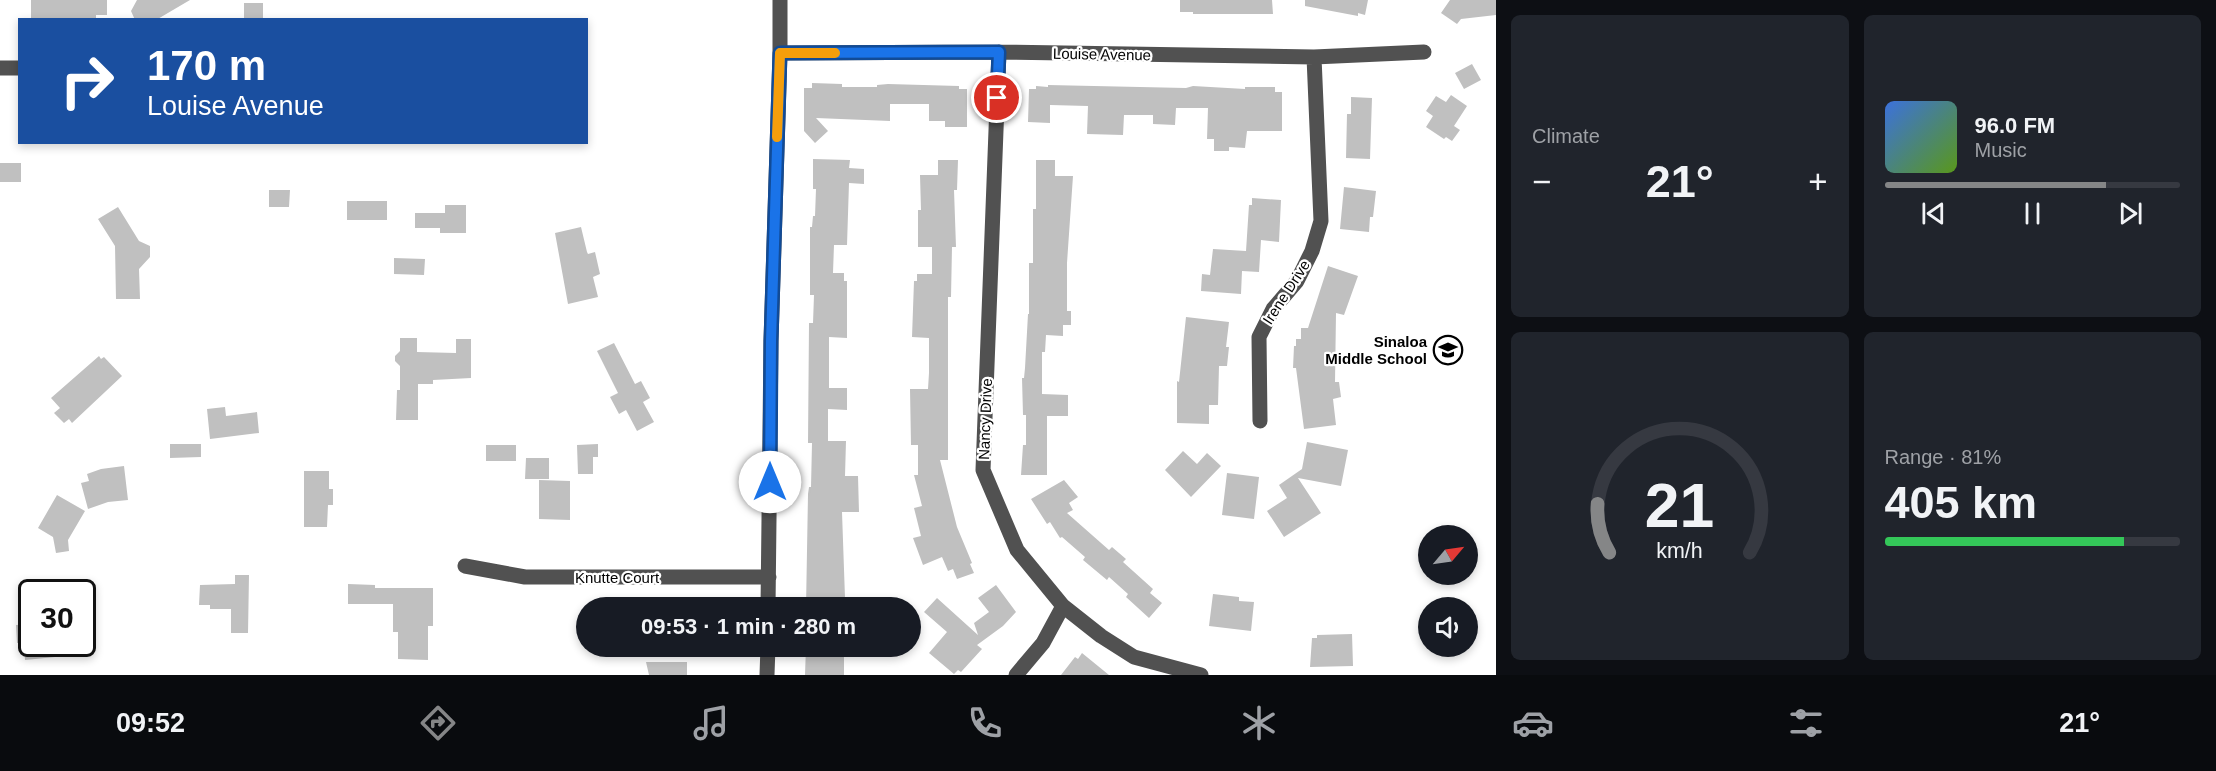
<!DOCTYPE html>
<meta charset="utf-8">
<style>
:root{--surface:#171b24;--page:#20242c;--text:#f1f3f6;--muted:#9ea1a6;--line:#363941;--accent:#858687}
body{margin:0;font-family:Arial,sans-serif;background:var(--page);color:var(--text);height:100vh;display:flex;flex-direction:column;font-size:22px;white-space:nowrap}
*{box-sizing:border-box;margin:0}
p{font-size:20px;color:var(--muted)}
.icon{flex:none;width:33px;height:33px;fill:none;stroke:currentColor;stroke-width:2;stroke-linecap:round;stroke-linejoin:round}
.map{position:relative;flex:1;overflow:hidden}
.panel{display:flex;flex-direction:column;gap:15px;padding:15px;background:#0d0f14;width:720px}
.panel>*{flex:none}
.guide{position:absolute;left:18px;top:18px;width:570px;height:126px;border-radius:0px;box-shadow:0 3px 9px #0003;background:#1a4fa0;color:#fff;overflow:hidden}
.needle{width:39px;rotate:61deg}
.tools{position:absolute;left:1418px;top:525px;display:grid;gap:12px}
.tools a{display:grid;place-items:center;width:60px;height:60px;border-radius:50%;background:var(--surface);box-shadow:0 3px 9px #0003;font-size:30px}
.speed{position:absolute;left:18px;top:579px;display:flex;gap:12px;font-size:30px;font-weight:700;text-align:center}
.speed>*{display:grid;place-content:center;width:78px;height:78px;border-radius:50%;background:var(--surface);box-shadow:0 3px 9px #0003;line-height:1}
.speed .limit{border:3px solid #111;border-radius:9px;background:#fff;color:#111}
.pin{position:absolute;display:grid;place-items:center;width:51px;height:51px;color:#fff;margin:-26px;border:3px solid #fff;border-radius:50%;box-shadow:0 2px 6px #0007}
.me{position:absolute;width:66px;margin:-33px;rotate:0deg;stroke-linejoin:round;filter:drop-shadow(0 0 4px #0008)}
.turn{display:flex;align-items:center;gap:21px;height:126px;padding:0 30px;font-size:27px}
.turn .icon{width:78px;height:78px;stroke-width:2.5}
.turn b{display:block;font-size:42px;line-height:51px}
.big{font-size:45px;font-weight:700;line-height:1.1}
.panel .card{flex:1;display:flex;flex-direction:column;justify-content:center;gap:9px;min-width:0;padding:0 21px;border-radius:9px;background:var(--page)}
.panel .dial{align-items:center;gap:0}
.dial svg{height:156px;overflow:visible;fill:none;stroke:var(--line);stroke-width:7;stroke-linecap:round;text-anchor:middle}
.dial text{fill:var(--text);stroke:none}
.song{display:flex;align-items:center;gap:18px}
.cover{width:72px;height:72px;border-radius:9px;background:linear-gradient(135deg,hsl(220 70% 55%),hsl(90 70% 35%))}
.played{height:6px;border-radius:3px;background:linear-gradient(90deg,var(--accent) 75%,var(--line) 75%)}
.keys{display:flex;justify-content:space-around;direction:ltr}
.heat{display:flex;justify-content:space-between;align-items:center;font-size:33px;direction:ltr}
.charge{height:9px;border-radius:4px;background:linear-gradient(90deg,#34c759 81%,var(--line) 0)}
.panel .tiles{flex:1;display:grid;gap:15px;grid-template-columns:repeat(2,1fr)}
.trip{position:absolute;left:576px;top:597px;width:345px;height:60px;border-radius:30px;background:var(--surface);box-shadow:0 3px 9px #0003;font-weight:700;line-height:60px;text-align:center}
.dock{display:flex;height:96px;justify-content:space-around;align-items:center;background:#090b0e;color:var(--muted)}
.dock .icon{width:42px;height:42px}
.dock .current{color:var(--accent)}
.dock b{font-size:27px;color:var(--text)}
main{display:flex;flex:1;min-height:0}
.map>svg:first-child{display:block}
.building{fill:#c0c0c0}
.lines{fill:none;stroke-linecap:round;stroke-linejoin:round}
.minor{stroke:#515151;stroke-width:15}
.route-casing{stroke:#114b97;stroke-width:15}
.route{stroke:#1a73e8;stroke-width:10}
.slow{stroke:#f59e0b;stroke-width:10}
.labels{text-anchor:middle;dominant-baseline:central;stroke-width:4.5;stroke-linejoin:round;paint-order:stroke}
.street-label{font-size:15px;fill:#000;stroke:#fff}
.poi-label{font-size:15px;font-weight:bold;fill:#000;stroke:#fff;text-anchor:end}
</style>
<main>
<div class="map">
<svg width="1496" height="675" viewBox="0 0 1496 675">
<rect width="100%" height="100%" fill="#fff"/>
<path class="building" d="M 31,0 L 107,0 L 107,15 L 96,15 L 96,18 L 80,18 L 80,20 L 31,19 Z
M 137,0 L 190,0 L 156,20 L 135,20 L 131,11 Z
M 1180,0 L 1272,0 L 1273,14 L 1193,14 L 1193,12 L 1180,12 Z
M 1305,0 L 1368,0 L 1365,15 L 1358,13 L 1358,16 L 1305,6 Z
M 1450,0 L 1496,0 L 1496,15 L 1461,19 L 1457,24 L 1441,13 Z
M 244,3 L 263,3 L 263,20 L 244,20 Z
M 1472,64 L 1481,80 L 1464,89 L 1455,73 Z
M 812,83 L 842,84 L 842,87 L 877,87 L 877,85 L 888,84 L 959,86 L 959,89 L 967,89 L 967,127 L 945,127 L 945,121 L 929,121 L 929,104 L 890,104 L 890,121 L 816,118 L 828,131 L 815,143 L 804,131 L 804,88 L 812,88 Z
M 1048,85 L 1186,88 L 1193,86 L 1245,89 L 1245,87 L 1275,87 L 1275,92 L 1282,92 L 1282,131 L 1247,131 L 1245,148 L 1229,147 L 1229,151 L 1214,151 L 1214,139 L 1207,139 L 1208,108 L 1176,108 L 1175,125 L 1153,124 L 1153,115 L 1124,115 L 1123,135 L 1087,134 L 1088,106 L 1050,105 L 1050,123 L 1028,122 L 1029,89 L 1036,89 L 1036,86 L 1048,87 Z
M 1451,95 L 1467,106 L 1454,126 L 1460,130 L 1452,141 L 1446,137 L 1444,139 L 1426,127 L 1433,116 L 1426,111 L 1436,96 L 1446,102 Z
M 1351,97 L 1372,98 L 1370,159 L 1346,158 L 1347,114 L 1351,114 Z
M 813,159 L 850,160 L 849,168 L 864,169 L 864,184 L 849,183 L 847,245 L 834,245 L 833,273 L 844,273 L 844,281 L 847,281 L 847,338 L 829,337 L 829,388 L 847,388 L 847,410 L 828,409 L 828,441 L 846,441 L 845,476 L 858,476 L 859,512 L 842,512 L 845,598 L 827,598 L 826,608 L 806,608 L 808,494 L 809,487 L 811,487 L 812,443 L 808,443 L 809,323 L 813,323 L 814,295 L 810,295 L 810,227 L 812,227 L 813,216 L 815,216 L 816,189 L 813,189 Z
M 938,160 L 958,160 L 957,190 L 954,190 L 956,247 L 952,247 L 951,297 L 948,297 L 948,460 L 940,460 L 957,527 L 972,563 L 970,564 L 974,573 L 957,579 L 953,569 L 948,571 L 942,557 L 923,565 L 913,538 L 921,536 L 914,508 L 922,506 L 914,475 L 918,475 L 918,445 L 911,445 L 910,389 L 928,389 L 929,373 L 929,338 L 912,337 L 914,281 L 917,281 L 917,274 L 932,274 L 932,247 L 918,247 L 918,210 L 921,210 L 920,175 L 938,175 Z
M 1036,160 L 1055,160 L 1055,176 L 1073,176 L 1067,263 L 1067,311 L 1071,311 L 1071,325 L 1063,325 L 1063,336 L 1046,335 L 1045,352 L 1042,352 L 1042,394 L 1068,395 L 1068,416 L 1047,416 L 1047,475 L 1021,475 L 1023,445 L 1026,445 L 1026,415 L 1023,415 L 1022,378 L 1024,378 L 1025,368 L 1028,314 L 1029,314 L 1029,263 L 1033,263 L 1033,209 L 1036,209 Z
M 0,163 L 21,163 L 21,182 L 0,182 Z
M 1344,187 L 1376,191 L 1373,217 L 1370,217 L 1369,232 L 1340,229 Z
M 269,190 L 290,190 L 289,207 L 269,207 Z
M 1252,198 L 1281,200 L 1279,242 L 1261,240 L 1259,272 L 1242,271 L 1241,294 L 1201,291 L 1202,274 L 1210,275 L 1213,249 L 1246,251 L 1249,205 L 1252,205 Z
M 347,201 L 387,201 L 387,220 L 347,220 Z
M 445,205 L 466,205 L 466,233 L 440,233 L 440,228 L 415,228 L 415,213 L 445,213 Z
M 118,207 L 139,241 L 150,246 L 150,257 L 139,269 L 140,299 L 116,299 L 115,246 L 98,219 Z
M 581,227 L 587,252 L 588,254 L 595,252 L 600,274 L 593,277 L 598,297 L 568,304 L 555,233 Z
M 394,258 L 425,259 L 424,275 L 394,274 Z
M 1328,266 L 1358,276 L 1344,315 L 1336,313 L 1335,382 L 1339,382 L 1341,397 L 1333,399 L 1336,425 L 1304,429 L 1296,368 L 1293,368 L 1294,346 L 1296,346 L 1296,339 L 1301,339 L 1301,328 L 1308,328 Z
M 1186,317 L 1229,322 L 1226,347 L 1229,347 L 1227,366 L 1219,366 L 1218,405 L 1209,405 L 1209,424 L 1177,423 L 1177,381 L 1179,382 Z
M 400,338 L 417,338 L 417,352 L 456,353 L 456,339 L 471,339 L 471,378 L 433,380 L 433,384 L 418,384 L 418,420 L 396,420 L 397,390 L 400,390 L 400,366 L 395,361 L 395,356 L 400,351 Z
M 614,343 L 635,384 L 641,381 L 650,398 L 643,402 L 654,422 L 637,431 L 626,410 L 619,414 L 610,397 L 618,393 L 597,351 Z
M 99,356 L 101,359 L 104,357 L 122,376 L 72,423 L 69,419 L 64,423 L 54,413 L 60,408 L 51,398 Z
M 225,407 L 226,416 L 257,412 L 259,433 L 210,439 L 207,409 Z
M 1307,442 L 1348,450 L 1341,486 L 1298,478 L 1321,513 L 1284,537 L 1267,511 L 1287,498 L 1279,485 L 1302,469 Z
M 170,444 L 201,444 L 201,457 L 170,458 Z
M 598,444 L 598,457 L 593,457 L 593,474 L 578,474 L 577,445 Z
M 486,445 L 516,445 L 516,461 L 486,461 Z
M 1183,451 L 1197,464 L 1207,453 L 1221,466 L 1191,497 L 1165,470 Z
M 526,458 L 549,458 L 549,479 L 525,479 Z
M 124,466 L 128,500 L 108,502 L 88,509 L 81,483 L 89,481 L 87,474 L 101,469 Z
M 304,471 L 329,471 L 329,489 L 333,489 L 333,505 L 328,505 L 327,527 L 304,527 Z
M 1227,473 L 1259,477 L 1254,519 L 1222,515 Z
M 539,480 L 570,481 L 570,520 L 539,519 Z
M 1064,480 L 1078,497 L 1069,503 L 1073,510 L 1067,513 L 1109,550 L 1112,547 L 1126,559 L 1123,562 L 1153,589 L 1150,593 L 1162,603 L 1149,618 L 1126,597 L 1128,594 L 1109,577 L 1107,580 L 1083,560 L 1085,557 L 1062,537 L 1060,538 L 1050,522 L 1047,524 L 1031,499 Z
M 57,495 L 85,511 L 68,540 L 69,551 L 56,553 L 53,537 L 38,528 Z
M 235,575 L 249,575 L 248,633 L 231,633 L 231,609 L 210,609 L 210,605 L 199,605 L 200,585 L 235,584 Z
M 348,584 L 375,585 L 375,588 L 433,588 L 433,626 L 428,626 L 428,660 L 398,659 L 398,632 L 393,632 L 393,604 L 348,604 Z
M 996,585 L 1016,612 L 1003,626 L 977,645 L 982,649 L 961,672 L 958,670 L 954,674 L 929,653 L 947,632 L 924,612 L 937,598 L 978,635 L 974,623 L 989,612 L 978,598 Z
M 1213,594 L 1239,597 L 1239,601 L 1254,602 L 1251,631 L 1209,626 Z
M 32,624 L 32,642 L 17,643 L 16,625 Z
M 1352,634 L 1353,666 L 1310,667 L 1312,638 L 1317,638 L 1317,635 Z
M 24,644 L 74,644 L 75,655 L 25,660 Z
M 806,646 L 844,646 L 844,675 L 805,675 Z
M 1082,653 L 1109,675 L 1061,675 L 1075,657 L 1078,659 Z
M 646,662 L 687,662 L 687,675 L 649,675 Z"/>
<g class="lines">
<path class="minor" d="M 999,52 L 983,470 L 1017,550 L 1063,606 L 1101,636 L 1134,657 L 1201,675
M 780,53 L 999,52 L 1314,57 L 1424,52
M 0,68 L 20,68
M 1260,421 L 1259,337 L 1273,309 L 1297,281 L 1312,251 L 1321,221 L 1314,57
M 465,566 L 525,577 L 769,577
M 768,608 L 771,341 L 780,53 L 780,0
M 767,675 L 768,646
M 1016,675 L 1043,643 L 1063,606"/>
</g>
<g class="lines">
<g class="route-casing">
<path id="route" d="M 770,482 L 771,341 L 780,53 L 999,52 L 997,98"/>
</g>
<use href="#route" class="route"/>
<path class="slow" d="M 777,137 L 780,53 L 835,53"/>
</g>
<defs>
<g id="school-ring" transform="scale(1.5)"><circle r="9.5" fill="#fff" stroke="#000" stroke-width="1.5"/><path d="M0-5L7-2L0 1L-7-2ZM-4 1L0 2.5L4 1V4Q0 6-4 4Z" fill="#000"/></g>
</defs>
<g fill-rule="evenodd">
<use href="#school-ring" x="1448" y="350"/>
</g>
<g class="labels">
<g class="street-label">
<text transform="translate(1102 54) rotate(1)">Louise Avenue</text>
<text transform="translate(1286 292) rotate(-57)">Irene Drive</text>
<text transform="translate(985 419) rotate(-88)">Nancy Drive</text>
<text x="617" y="577">Knutte Court</text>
</g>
<g class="poi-label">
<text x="1427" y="341">Sinaloa<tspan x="1427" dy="17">Middle School</tspan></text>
</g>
</g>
</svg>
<div class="tools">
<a><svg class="needle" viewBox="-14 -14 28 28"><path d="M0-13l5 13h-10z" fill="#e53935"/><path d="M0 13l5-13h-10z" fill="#9ea1a6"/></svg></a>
<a><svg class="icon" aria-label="sound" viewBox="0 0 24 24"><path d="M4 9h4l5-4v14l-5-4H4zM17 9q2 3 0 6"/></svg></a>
</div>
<div class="speed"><div class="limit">30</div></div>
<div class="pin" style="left:997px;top:98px;background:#d93025"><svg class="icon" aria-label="arrive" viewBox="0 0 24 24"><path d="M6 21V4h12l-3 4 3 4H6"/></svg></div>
<svg class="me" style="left:770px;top:482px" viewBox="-20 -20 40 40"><circle r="19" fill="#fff"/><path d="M0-13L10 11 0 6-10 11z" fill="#1a73e8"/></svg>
<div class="trip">09:53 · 1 min · 280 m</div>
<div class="guide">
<div class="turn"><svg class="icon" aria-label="right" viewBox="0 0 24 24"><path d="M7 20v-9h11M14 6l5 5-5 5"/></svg><div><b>170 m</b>Louise Avenue</div></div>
</div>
</div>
<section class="panel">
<div class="tiles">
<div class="card"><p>Climate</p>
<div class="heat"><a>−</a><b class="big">21°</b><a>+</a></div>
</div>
<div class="card">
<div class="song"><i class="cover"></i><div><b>96.0 FM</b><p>Music</p></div></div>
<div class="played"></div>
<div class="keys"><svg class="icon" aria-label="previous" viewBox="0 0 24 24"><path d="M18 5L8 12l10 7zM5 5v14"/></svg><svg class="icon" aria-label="pause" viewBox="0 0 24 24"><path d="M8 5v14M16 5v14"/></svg><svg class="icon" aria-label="next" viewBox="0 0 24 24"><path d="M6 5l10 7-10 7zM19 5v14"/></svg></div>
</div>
<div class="card dial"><svg viewBox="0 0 100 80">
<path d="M14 69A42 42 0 1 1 86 69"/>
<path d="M14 69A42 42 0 0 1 8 44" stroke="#858687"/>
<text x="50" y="56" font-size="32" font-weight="700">21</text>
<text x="50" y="72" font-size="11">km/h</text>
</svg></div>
<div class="card"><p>Range · 81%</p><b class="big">405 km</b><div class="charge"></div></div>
</div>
</section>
</main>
<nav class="dock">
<b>09:52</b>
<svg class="icon current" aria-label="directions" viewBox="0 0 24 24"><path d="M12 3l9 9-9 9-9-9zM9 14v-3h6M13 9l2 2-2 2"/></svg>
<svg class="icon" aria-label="music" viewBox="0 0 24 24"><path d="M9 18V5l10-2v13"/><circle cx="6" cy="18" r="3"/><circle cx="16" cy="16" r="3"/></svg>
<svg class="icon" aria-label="phone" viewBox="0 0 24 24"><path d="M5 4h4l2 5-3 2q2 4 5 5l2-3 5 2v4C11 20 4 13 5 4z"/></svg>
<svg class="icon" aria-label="climate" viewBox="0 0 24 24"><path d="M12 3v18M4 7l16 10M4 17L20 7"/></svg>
<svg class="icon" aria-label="car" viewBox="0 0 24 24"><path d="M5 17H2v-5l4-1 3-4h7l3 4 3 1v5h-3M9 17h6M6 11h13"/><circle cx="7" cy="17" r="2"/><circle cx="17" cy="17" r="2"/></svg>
<svg class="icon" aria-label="filters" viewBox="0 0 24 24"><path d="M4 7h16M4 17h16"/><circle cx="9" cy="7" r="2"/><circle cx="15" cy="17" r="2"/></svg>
<b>21°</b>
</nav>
